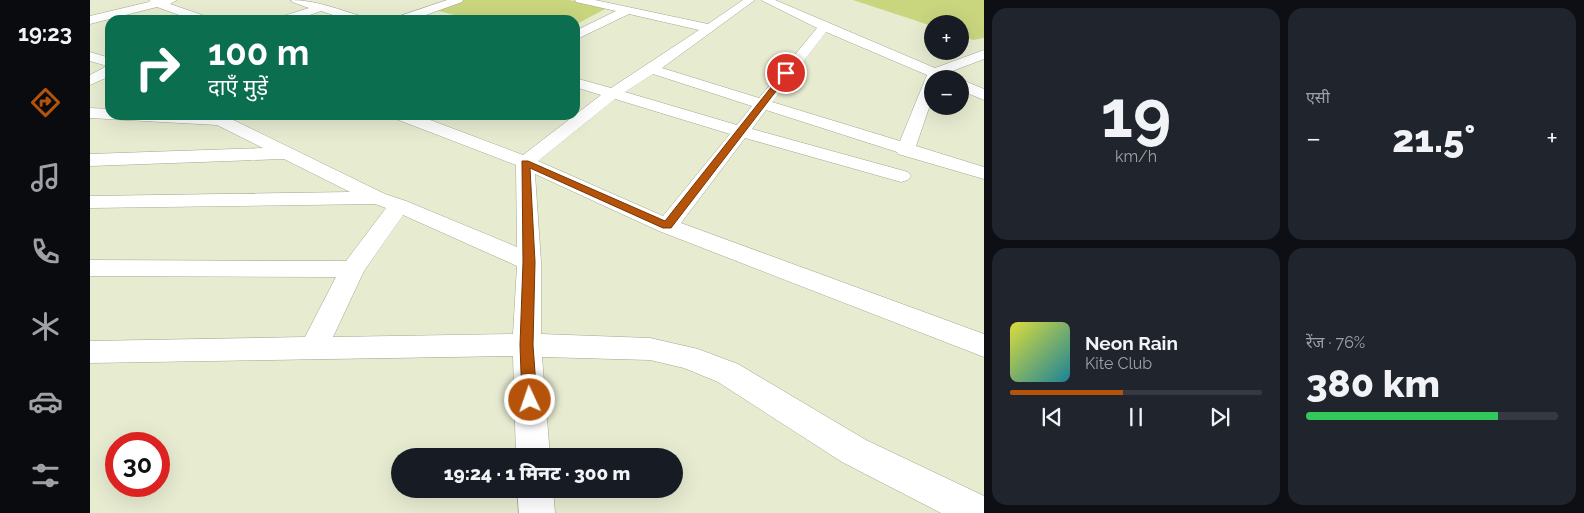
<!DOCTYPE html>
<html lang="hi">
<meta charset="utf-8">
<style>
:root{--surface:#171b24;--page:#20242c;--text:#f1f3f6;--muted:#9ea1a6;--line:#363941;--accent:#b45309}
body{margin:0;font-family:Raleway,"Noto Sans Devanagari",sans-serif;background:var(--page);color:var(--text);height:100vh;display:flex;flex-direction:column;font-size:19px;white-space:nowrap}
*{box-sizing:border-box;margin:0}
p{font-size:16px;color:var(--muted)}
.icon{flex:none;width:28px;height:28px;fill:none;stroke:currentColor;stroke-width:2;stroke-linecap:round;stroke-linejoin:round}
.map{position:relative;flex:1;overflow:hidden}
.side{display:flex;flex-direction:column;gap:8px;padding:8px;background:#0d0f14;width:600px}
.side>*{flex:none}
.top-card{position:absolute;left:15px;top:15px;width:475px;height:105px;border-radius:15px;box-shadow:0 5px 20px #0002;background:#0b6e4f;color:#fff;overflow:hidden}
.controls{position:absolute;left:834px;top:15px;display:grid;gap:10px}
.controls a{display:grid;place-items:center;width:45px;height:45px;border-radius:50%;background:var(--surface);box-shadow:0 5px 20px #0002;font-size:25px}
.speed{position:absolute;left:15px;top:432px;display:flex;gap:10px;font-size:25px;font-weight:700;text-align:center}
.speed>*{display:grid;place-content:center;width:65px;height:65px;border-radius:50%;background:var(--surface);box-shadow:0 5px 20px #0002;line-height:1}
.speed .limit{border:8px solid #d22;background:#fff;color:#111}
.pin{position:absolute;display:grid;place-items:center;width:42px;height:42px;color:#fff;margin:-21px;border:2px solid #fff;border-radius:50%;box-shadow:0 1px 5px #0007}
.me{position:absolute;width:55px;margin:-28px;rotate:357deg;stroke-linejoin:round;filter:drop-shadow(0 0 4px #0008)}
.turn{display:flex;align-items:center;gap:18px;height:105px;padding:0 20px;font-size:22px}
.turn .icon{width:65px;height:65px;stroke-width:2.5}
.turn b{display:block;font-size:35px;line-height:42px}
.big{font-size:38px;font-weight:800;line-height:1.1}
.side .tile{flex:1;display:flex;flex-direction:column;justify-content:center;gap:8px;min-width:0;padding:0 18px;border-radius:15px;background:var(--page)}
.side .dial{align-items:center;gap:0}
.dial b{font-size:65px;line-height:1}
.song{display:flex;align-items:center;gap:15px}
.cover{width:60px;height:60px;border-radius:8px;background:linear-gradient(135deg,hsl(60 70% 55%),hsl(190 70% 35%))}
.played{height:5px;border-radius:2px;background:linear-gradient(90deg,var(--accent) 45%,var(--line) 45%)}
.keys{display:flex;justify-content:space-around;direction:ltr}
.heat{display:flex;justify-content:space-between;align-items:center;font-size:28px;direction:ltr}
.charge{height:8px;border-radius:4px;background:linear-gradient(90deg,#34c759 76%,var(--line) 0)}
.side .tiles{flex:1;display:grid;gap:8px;grid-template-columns:repeat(2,1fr)}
.trip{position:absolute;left:301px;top:448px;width:292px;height:50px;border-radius:25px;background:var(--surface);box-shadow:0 5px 20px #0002;font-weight:800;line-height:50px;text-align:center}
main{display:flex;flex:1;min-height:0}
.tabs{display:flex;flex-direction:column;width:90px;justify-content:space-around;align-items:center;background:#090b0e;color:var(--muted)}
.tabs .icon{width:35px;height:35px}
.tabs .current{color:var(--accent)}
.tabs b{font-size:22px;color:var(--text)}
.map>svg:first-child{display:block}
.green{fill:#c9d67e}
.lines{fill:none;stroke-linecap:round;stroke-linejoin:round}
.minor-casing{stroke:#a2a68d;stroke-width:1}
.minor{fill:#fff;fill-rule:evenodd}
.route{fill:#b45309;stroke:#753606}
</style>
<main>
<nav class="tabs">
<b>19:23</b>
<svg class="icon current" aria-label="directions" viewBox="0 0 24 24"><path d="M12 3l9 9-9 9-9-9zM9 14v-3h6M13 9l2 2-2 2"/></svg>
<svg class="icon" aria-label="music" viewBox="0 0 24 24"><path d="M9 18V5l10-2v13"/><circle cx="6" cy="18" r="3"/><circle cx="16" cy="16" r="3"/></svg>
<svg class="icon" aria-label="phone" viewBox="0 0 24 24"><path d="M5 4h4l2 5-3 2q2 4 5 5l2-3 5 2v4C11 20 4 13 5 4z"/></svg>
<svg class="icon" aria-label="climate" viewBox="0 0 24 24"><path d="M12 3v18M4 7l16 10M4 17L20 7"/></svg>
<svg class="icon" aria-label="car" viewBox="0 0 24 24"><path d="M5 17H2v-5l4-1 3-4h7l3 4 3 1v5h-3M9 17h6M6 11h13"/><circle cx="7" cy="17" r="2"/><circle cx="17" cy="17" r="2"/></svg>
<svg class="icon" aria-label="filters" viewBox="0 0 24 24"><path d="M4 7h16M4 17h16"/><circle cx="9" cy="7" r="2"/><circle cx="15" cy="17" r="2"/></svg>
</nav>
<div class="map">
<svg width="894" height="513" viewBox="0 0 894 513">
<rect width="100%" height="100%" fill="#e7ecd1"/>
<path class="green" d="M 372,0 L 479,0 L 517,8 L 485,25 L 485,20 L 384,20 L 345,10 Z
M 763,0 L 894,0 L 894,38 L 883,40 L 870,36 L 870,24 L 842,24 L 842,26 Z"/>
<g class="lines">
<g class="minor-casing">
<path id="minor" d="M 60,0 L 87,0 L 80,4 L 118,17 L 120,20 L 103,20 L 67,7 L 0,24 L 0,16 L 59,2 Z
M 201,0 C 227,0 249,10 274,17 L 276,20 L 258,20 L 231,11 L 206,20 L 188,20 L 190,17 L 219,8 L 202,2 Z
M 357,0 L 373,0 L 372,2 L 322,20 L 305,20 L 307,17 Z
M 485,0 L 505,0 L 618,24 L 653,0 L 665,0 L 572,68 L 669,98 L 727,28 L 671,0 L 685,0 L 845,68 L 894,50 L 894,59 L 857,73 L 865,79 L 842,79 L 842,99 L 826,146 L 894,167 L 894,179 L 808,154 L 807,152 L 676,110 L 662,129 L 818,172 L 821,176 L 818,180 L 811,182 L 655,138 L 591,223 L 894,334 L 894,357 L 569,231 L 445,174 L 451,262 L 451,334 L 560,338 L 608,349 L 648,364 L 776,440 L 894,496 L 894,513 L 851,513 L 752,462 L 628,382 L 594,368 L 560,360 L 452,357 L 460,456 L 426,456 L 423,356 L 0,363 L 0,341 L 215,337 L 246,277 L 0,276 L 0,260 L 256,261 L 296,208 L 285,204 L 0,208 L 0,196 L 260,192 L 194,159 L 0,166 L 0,154 L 173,148 L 127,125 L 0,118 L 0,108 L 20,109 L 20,115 L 133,115 L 295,194 L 316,201 L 427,247 L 426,165 L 306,119 L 304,115 L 327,115 L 433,155 L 511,95 L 485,87 L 485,78 L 521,88 L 609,30 L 539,14 L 485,40 L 485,31 L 526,11 L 486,2 ZM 736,32 L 837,75 L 810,141 L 682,102 ZM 563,74 L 662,106 L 647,125 L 535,92 ZM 525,99 L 640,134 L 573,216 L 448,161 ZM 313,215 L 427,266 L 423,334 L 243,337 L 274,271 Z
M 0,52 L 20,58 L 20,76 L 0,85 L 0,75 L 17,66 L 0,61 Z
M 870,79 L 894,89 L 894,100 L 870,90 Z
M 427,489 L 463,489 L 465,513 L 429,513 Z"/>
</g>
<use href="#minor" class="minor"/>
</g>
<path class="route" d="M 694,71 L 700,73 L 581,228 L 573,228 L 440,168 L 445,262 L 443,345 L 447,400 L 445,405 L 440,407 L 435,405 L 432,400 L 430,345 L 433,262 L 432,161 L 438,161 L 575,221 Z"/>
</svg>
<div class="controls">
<a>+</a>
<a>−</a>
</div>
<div class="speed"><div class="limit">30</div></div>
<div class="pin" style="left:696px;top:73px;background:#d93025"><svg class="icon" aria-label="arrive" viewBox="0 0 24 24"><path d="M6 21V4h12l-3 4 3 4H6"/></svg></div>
<svg class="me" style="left:440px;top:400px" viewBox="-20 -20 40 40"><circle r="17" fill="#b45309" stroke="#fff" stroke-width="3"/><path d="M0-11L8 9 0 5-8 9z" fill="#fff"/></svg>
<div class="trip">19:24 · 1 मिनट · 300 m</div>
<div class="top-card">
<div class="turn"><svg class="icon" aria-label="right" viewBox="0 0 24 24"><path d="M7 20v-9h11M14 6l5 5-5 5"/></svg><div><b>100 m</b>दाएँ मुड़ें</div></div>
</div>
</div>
<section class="side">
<div class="tiles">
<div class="tile dial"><b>19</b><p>km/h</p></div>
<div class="tile"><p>एसी</p>
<div class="heat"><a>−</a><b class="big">21.5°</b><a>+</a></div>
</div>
<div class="tile">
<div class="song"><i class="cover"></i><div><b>Neon Rain</b><p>Kite Club</p></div></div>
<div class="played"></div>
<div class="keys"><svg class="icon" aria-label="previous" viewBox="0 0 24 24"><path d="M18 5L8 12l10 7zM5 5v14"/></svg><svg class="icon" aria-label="pause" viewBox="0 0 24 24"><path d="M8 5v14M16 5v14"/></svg><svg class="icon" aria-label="next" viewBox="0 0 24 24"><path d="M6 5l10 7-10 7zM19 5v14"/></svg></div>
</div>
<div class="tile"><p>रेंज · 76%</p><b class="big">380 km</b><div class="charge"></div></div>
</div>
</section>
</main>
